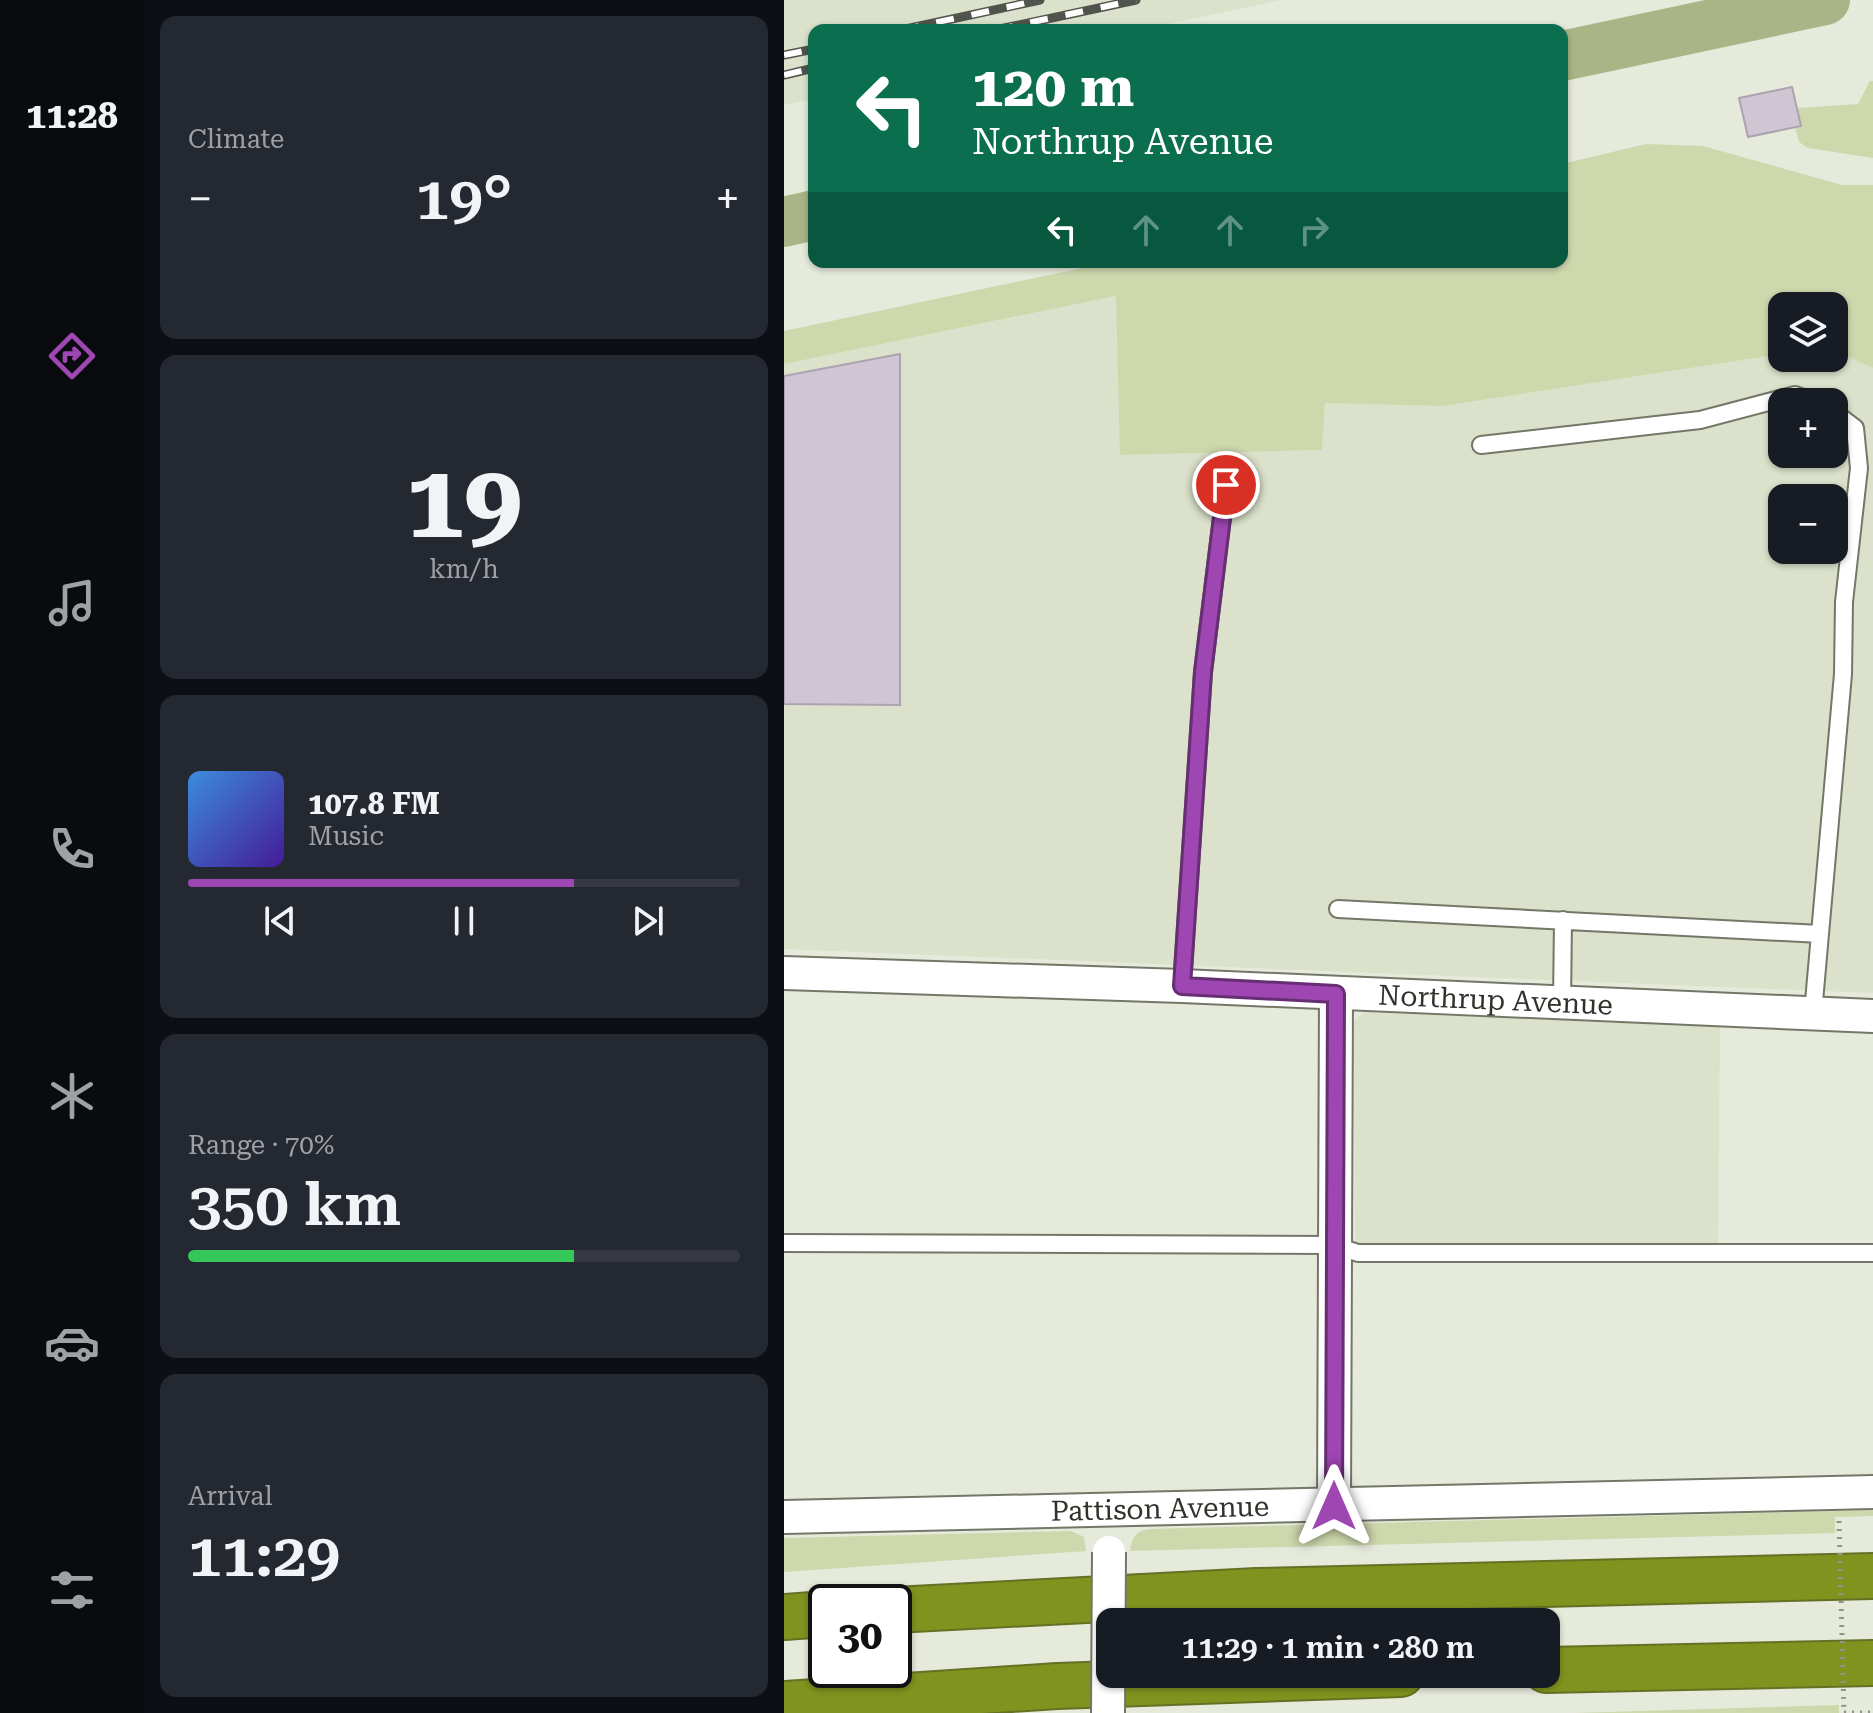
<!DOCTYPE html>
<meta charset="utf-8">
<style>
:root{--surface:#171b24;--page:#242831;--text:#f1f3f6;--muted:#9ea1a6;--line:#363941;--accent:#9e46b2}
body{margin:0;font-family:"Roboto Serif",serif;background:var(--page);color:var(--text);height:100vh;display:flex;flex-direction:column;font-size:30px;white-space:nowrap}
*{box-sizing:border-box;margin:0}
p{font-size:26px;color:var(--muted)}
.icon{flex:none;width:44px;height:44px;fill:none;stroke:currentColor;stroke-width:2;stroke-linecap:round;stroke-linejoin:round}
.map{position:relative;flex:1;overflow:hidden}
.panel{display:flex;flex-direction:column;gap:16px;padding:16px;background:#0d0f14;width:640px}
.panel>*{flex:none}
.guide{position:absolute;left:24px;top:24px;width:760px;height:244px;border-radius:16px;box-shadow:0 2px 6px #0004;background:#0b6e4f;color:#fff;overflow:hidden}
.tools{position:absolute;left:984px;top:292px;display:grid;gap:16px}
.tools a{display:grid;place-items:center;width:80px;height:80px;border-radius:16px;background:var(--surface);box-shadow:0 2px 6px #0004;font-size:40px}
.speed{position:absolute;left:24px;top:1584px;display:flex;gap:16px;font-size:40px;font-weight:700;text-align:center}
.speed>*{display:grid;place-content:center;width:104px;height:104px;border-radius:50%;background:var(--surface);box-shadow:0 2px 6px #0004;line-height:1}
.speed .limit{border:4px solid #111;border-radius:12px;background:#fff;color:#111}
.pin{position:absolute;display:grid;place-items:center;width:68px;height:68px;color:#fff;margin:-34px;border:4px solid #fff;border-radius:50%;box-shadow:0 2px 8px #0007}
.me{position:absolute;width:88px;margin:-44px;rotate:0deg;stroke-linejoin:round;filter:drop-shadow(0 0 6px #0008)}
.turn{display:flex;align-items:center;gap:28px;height:168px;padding:0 32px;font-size:36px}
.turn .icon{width:104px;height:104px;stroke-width:2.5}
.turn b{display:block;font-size:56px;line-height:68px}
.lanes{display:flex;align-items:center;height:76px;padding:0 32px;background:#0003;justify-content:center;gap:40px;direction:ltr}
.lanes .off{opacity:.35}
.big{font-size:60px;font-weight:600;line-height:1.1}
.panel .tile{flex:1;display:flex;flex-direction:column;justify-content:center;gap:12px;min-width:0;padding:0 28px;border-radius:16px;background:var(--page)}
.panel .dial{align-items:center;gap:0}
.dial b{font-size:104px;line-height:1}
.song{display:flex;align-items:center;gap:24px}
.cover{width:96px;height:96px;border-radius:12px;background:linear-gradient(135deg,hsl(210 70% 55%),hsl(260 70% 35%))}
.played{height:8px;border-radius:4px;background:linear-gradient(90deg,var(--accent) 70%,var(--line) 70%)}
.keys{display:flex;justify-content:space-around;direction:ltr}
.heat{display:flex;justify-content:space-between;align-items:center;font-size:44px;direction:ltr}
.charge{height:12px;border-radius:6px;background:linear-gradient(90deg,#34c759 70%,var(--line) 0)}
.trip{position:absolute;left:312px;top:1608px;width:464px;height:80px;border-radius:16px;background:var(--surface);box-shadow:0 2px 6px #0004;font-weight:600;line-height:80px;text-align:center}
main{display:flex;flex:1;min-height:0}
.menu{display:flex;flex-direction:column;width:144px;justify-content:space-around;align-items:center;background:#090b0e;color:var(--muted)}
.menu .icon{width:56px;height:56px}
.menu .on{color:var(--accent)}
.menu b{font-size:36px;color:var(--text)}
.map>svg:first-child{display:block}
.built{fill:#dbe1ca;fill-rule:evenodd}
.green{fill:#ced8ad}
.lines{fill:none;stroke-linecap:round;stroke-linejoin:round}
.river{stroke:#aab486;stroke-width:50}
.building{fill:#d0c5d2;stroke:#ada3b0;stroke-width:2}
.service-casing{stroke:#737768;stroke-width:20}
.minor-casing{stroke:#737768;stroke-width:36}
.motorway-casing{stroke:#647124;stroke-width:48}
.path{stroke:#91948a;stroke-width:5;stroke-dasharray:2 6;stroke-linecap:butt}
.service{stroke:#fff;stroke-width:16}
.minor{stroke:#fff;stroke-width:32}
.motorway{stroke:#80931f;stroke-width:44}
.rail-casing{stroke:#51544c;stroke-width:9}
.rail{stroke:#fff;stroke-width:6;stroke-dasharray:18;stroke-linecap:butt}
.minor-bridge-casing{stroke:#737768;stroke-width:36;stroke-linecap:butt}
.path-bridge{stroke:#91948a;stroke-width:5;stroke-dasharray:2 6;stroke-linecap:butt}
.minor-bridge{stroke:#fff;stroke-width:32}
.route-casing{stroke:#672e74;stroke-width:20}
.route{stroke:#9e46b2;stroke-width:14}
.labels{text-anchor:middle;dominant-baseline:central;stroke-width:6;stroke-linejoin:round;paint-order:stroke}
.street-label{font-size:28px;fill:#30322c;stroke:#fff}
</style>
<main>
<nav class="menu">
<b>11:28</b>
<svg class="icon on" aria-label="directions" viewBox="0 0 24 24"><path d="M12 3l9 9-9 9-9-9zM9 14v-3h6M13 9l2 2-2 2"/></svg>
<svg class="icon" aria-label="music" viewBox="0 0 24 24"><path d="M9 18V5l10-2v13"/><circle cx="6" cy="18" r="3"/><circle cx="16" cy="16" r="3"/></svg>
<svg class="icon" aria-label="phone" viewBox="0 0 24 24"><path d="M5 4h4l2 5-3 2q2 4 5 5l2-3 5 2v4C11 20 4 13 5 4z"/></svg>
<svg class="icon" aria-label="climate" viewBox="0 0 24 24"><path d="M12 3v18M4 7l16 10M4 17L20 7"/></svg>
<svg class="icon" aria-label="car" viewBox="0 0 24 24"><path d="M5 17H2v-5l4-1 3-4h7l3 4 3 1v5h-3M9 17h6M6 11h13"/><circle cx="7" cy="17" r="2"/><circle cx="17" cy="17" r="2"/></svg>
<svg class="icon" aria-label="filters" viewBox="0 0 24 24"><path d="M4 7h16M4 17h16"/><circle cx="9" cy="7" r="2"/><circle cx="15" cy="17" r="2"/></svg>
</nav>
<section class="panel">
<div class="tile"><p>Climate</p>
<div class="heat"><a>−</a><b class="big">19°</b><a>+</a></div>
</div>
<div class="tile dial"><b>19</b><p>km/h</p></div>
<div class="tile">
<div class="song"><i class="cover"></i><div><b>107.8 FM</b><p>Music</p></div></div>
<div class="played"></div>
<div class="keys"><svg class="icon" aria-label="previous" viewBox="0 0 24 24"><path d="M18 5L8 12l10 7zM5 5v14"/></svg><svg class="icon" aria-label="pause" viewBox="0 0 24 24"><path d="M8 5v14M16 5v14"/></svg><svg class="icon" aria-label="next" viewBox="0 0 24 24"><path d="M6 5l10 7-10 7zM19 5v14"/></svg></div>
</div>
<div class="tile"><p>Range · 70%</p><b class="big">350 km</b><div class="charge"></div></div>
<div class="tile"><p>Arrival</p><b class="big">11:29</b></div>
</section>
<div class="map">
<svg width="1089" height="1713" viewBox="0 0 1089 1713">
<rect width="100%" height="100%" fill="#e6eadb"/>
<path class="built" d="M 0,0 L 497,0 L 355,30 L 30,30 L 30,99 L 0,105 Z
M 333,296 L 337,455 L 538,450 L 541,403 L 658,406 L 998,354 L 998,358 L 1050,358 L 1050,350 L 1089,368 L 1089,993 L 0,949 L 0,364 ZM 998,402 L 1050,402 L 1050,454 L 998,454 ZM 998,498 L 1050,498 L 1050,550 L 998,550 Z
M 580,1012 L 936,1027 L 934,1247 L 571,1243 L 570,1021 Z"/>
<path class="green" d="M 1086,81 L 1089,81 L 1089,158 L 1024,148 L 1015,142 L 1011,127 L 1017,126 L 1013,108 L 1074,104 Z
M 862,144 L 919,146 L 1058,185 L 1089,185 L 1089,368 L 1050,350 L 1050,306 L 998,306 L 998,354 L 658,406 L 541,403 L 538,450 L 336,455 L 332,296 L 0,364 L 0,331 L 327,262 L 778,262 L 778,164 Z
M 1089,1510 L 1089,1516 L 1051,1517 L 1051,1533 L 346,1551 C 348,1538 351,1531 365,1529 Z
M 287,1531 L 300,1537 L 302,1551 L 0,1572 L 0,1538 Z
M 1055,1705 L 1055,1713 L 790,1713 Z"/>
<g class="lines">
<path class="river" d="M 778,56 L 1041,0
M 0,222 L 30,215"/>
</g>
<path class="building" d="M 1008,87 L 1017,126 L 964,137 L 955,98 Z
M 116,354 L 116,705 L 0,704 L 0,376 Z"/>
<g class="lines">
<g class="service-casing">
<path id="service" d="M 697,445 L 916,420 L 1011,395 L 1030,402
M 554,909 L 1036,934
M 398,986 L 419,672 L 442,485
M 778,1003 L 779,920
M 1029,1013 L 1059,674 L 1060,602 L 1075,468 L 1071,428 L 1050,412
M 0,1243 L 549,1245 L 574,1253 L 1089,1253"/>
</g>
<g class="minor-casing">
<g id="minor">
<path id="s1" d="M 0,973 L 398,986 L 1089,1016"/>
<path d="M 550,1506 L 552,994"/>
<path id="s2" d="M 0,1517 L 1089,1492"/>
</g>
</g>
<g class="motorway-casing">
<path id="motorway" d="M 110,1610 L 473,1591 L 1089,1576
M 0,1617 L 42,1614
M 762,1670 L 1089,1663
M 0,1704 L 273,1686 L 617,1674"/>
</g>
<path class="path" d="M 1060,1713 L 1086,1713"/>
<use href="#service" class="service"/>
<use href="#minor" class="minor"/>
<use href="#motorway" class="motorway"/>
<g class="rail-casing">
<path id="rail" d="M 117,30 L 256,0
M 211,30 L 352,0
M 0,55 L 30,49
M 0,75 L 30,68"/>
</g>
<use href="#rail" class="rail"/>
<g class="minor-bridge-casing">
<path id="minor-bridge" d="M 324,1713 L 325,1552"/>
</g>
<path class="path-bridge" d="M 1055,1521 L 1060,1713"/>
<use href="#minor-bridge" class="minor-bridge"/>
</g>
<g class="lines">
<g class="route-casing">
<path id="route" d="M 442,485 L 419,672 L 398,986 L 552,994 L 550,1506"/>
</g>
<use href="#route" class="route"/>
</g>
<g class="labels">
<g class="street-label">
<text stroke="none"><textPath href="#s1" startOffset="712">Northrup Avenue</textPath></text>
<text stroke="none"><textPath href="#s2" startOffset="376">Pattison Avenue</textPath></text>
</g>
</g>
</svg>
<div class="tools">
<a><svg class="icon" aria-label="layers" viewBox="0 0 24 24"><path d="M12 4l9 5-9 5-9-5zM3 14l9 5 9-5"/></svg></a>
<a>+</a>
<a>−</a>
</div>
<div class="speed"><div class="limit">30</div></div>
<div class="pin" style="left:442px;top:485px;background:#d93025"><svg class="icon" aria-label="arrive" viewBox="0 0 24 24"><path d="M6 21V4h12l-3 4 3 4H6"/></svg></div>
<svg class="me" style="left:550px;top:1506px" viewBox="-20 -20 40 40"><path d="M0-17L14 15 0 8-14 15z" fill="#9e46b2" stroke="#fff" stroke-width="4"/></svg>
<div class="trip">11:29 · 1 min · 280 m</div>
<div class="guide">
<div class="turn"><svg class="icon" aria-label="left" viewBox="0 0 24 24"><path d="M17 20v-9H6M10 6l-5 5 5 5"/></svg><div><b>120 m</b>Northrup Avenue</div></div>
<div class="lanes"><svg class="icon" aria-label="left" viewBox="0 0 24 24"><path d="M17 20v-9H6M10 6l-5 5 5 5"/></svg><svg class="icon off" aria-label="ahead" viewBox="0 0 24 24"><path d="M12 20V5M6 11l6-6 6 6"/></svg><svg class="icon off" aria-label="ahead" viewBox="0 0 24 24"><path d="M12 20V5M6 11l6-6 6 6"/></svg><svg class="icon off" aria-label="right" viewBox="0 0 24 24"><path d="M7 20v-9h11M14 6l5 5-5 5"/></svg></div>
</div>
</div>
</main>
